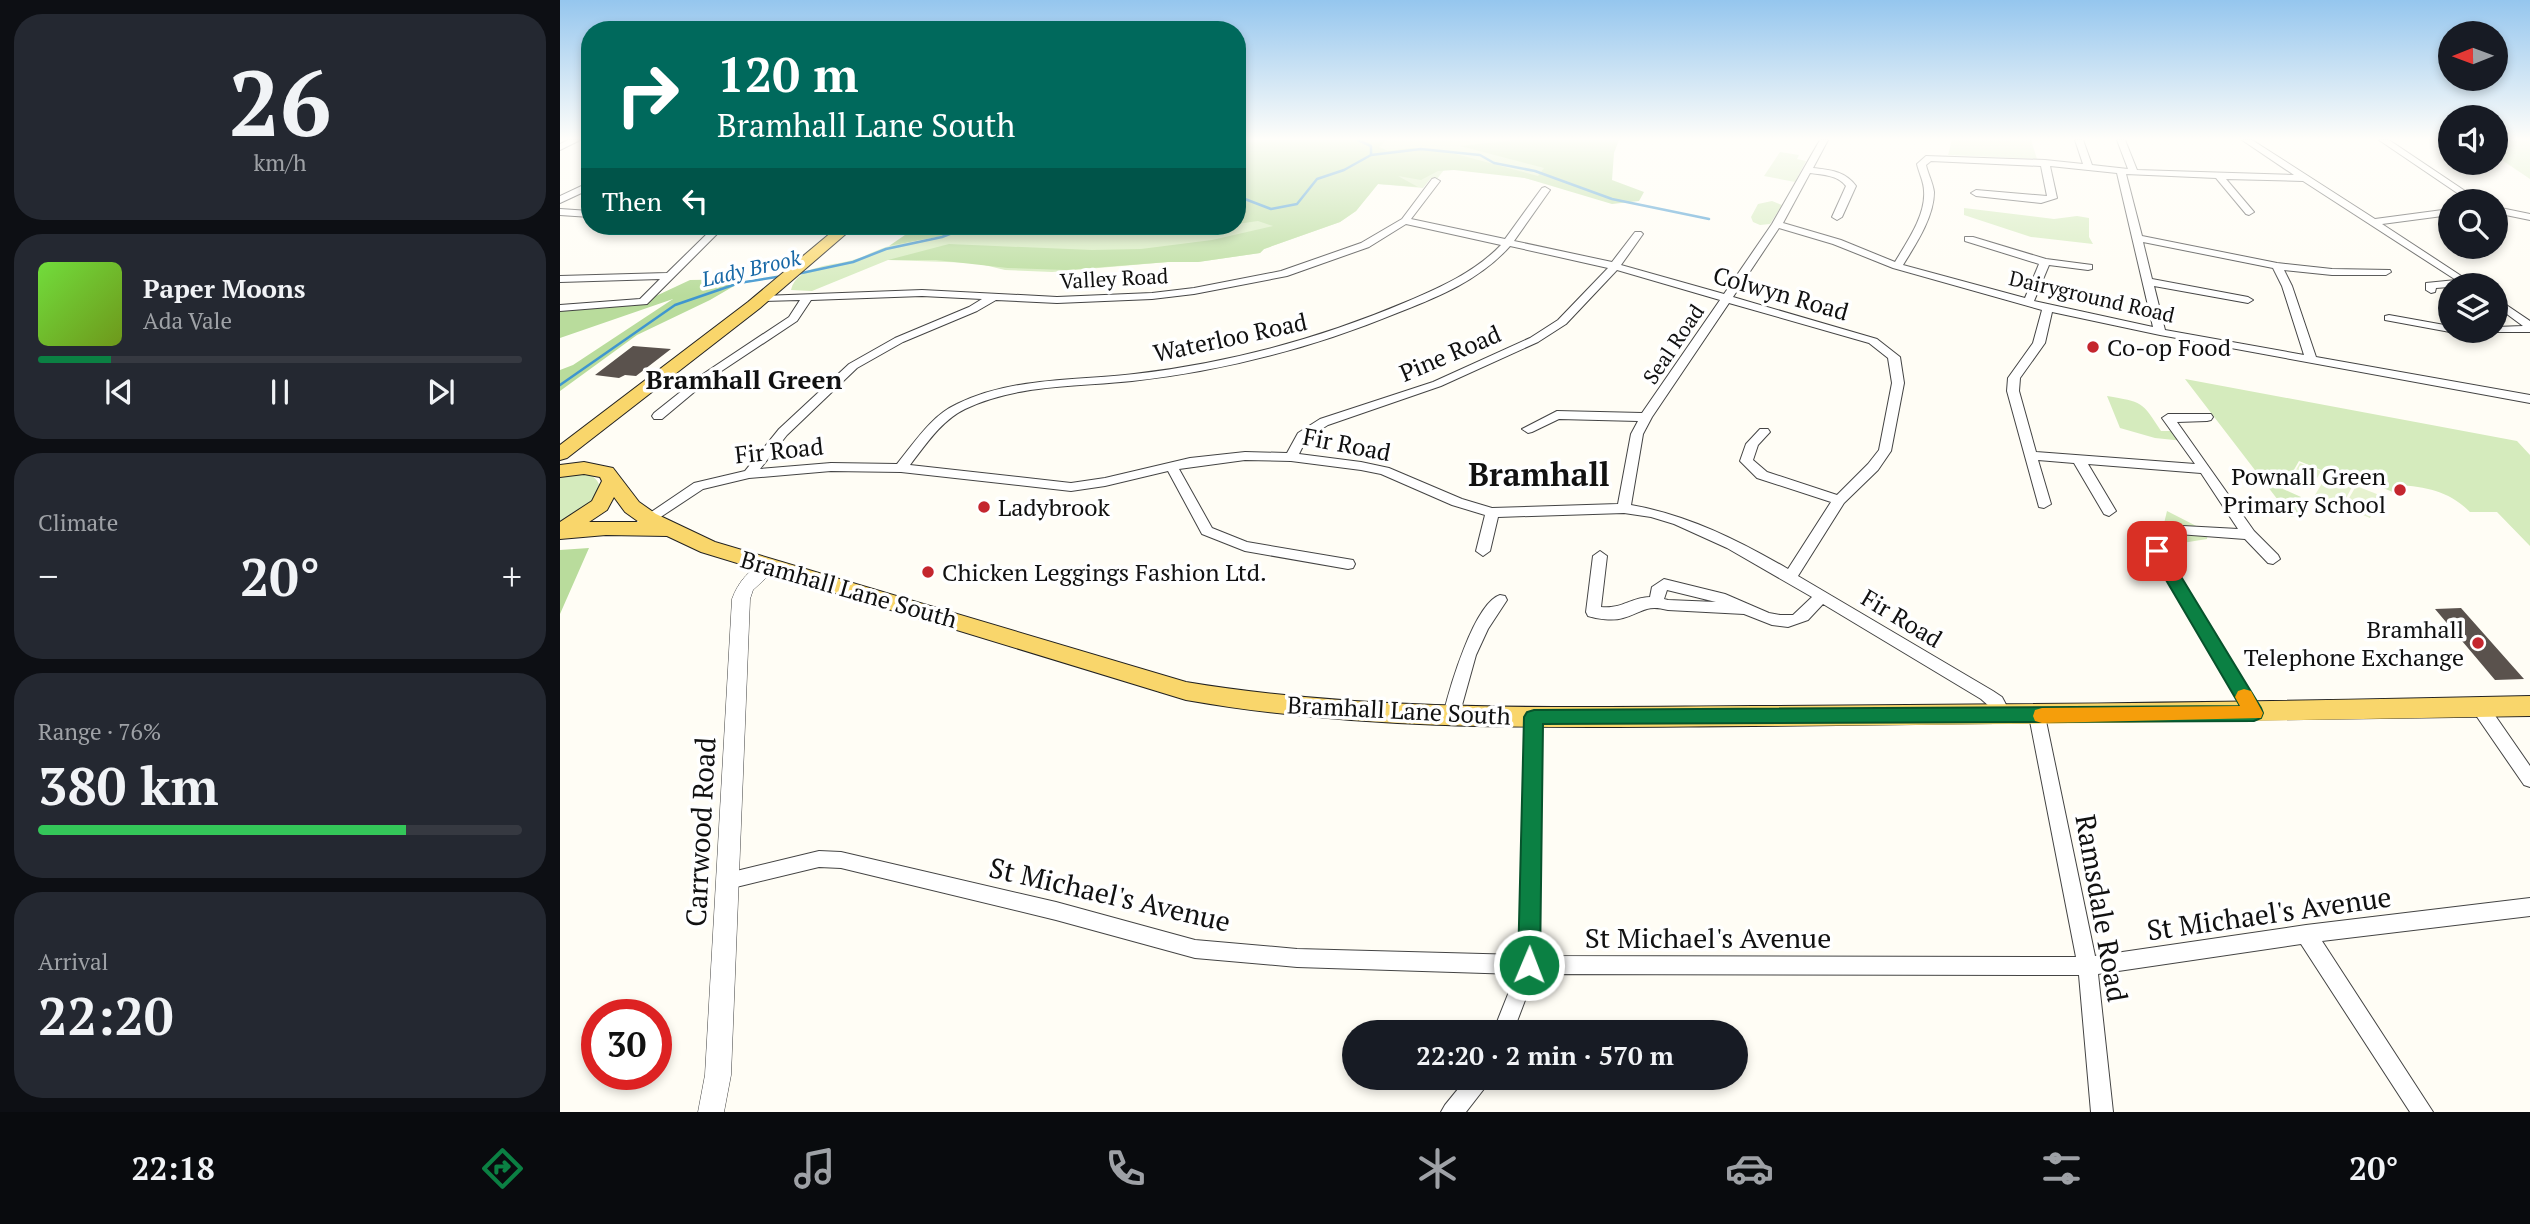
<!DOCTYPE html>
<meta charset="utf-8">
<style>
:root{--surface:#171b24;--page:#242831;--text:#f1f3f6;--muted:#9ea1a6;--line:#363941;--accent:#0b8043}
body{margin:0;font-family:"PT Serif",serif;background:var(--page);color:var(--text);height:100vh;display:flex;flex-direction:column;font-size:26px;white-space:nowrap}
*{box-sizing:border-box;margin:0}
p{font-size:23px;color:var(--muted)}
.icon{flex:none;width:38px;height:38px;fill:none;stroke:currentColor;stroke-width:2;stroke-linecap:round;stroke-linejoin:round}
.map{position:relative;flex:1;overflow:hidden}
.panel{display:flex;flex-direction:column;gap:14px;padding:14px;background:#0d0f14;width:560px}
.panel>*{flex:none}
.top-card{position:absolute;left:21px;top:21px;width:665px;height:214px;border-radius:28px;box-shadow:0 4px 10px #0003;background:#00695c;color:#fff;overflow:hidden}
.needle{width:46px;rotate:269deg}
.controls{position:absolute;left:1878px;top:21px;display:grid;gap:14px}
.controls a{display:grid;place-items:center;width:70px;height:70px;border-radius:50%;background:var(--surface);box-shadow:0 4px 10px #0003;font-size:35px}
.speed{position:absolute;left:21px;top:999px;display:flex;gap:14px;font-size:35px;font-weight:700;text-align:center}
.speed>*{display:grid;place-content:center;width:91px;height:91px;border-radius:50%;background:var(--surface);box-shadow:0 4px 10px #0003;line-height:1}
.speed .limit{border:10px solid #d22;background:#fff;color:#111}
.pin{position:absolute;display:grid;place-items:center;width:60px;height:60px;color:#fff;margin:-30px;border-radius:14px;box-shadow:0 4px 10px #0006}
.me{position:absolute;width:77px;margin:-38px;rotate:1deg;stroke-linejoin:round;filter:drop-shadow(0 0 5px #0008)}
.turn{display:flex;align-items:center;gap:24px;height:147px;padding:0 21px;font-size:32px}
.turn .icon{width:91px;height:91px;stroke-width:2.5}
.turn b{display:block;font-size:49px;line-height:60px}
.then{display:flex;align-items:center;height:66px;padding:0 21px;background:#0003;gap:14px;font-size:26px}
.big{font-size:52px;font-weight:700;line-height:1.1}
.panel .card{flex:1;display:flex;flex-direction:column;justify-content:center;gap:10px;min-width:0;padding:0 24px;border-radius:28px;background:var(--page)}
.panel .dial{align-items:center;gap:0}
.dial b{font-size:91px;line-height:1}
.song{display:flex;align-items:center;gap:21px}
.cover{width:84px;height:84px;border-radius:10px;background:linear-gradient(135deg,hsl(100 70% 55%),hsl(80 70% 35%))}
.played{height:7px;border-radius:4px;background:linear-gradient(90deg,var(--accent) 15%,var(--line) 15%)}
.keys{display:flex;justify-content:space-around;direction:ltr}
.heat{display:flex;justify-content:space-between;align-items:center;font-size:38px;direction:ltr}
.charge{height:10px;border-radius:5px;background:linear-gradient(90deg,#34c759 76%,var(--line) 0)}
.trip{position:absolute;left:782px;top:1020px;width:406px;height:70px;border-radius:35px;background:var(--surface);box-shadow:0 4px 10px #0003;font-weight:700;line-height:70px;text-align:center}
.dock{display:flex;height:112px;justify-content:space-around;align-items:center;background:#090b0e;color:var(--muted)}
.dock .icon{width:49px;height:49px}
.dock .selected{color:var(--accent)}
.dock b{font-size:32px;color:var(--text)}
main{display:flex;flex:1;min-height:0}
.map>svg:first-child{display:block}
.green{fill:#d5ebbd}
.forest{fill:#b9dc9c}
.pitch{fill:#e6f2cf}
.lines{fill:none;stroke-linecap:round;stroke-linejoin:round}
.stream{stroke:#3f96cf;stroke-width:2.5}
.building{fill:#5a524d}
.minor-casing{stroke:#444;stroke-width:2}
.tertiary-casing{stroke:#444;stroke-width:1}
.primary-casing{stroke:#222;stroke-width:2}
.minor{fill:#fff;fill-rule:evenodd}
.tertiary{fill:#fff;fill-rule:evenodd}
.primary{fill:#f9d66b;fill-rule:evenodd}
.route{fill:#0b8043;stroke:#07532c;stroke-width:2}
.slow{fill:#f59e0b}
.poi-dot{fill:#c4262e;stroke:#fff;stroke-width:2.5}
.labels{text-anchor:middle;dominant-baseline:central;stroke-width:7;stroke-linejoin:round;paint-order:stroke}
.far-water-label{font-size:21px;font-style:italic;fill:#1768a6;stroke:#fff}
.far-street-label{font-size:21px;fill:#111;stroke:#fff}
.street-label{font-size:24px;fill:#111;stroke:#fff}
.poi-label{font-size:24px;fill:#111;stroke:#fff;text-anchor:start}
.neighbourhood-label{font-size:26px;font-weight:bold;fill:#111;stroke:#fff}
.near-street-label{font-size:28px;fill:#111;stroke:#fff}
.district-label{font-size:32px;font-weight:bold;fill:#111;stroke:#fff}
</style>
<main>
<section class="panel">
<div class="card dial"><b>26</b><p>km/h</p></div>
<div class="card">
<div class="song"><i class="cover"></i><div><b>Paper Moons</b><p>Ada Vale</p></div></div>
<div class="played"></div>
<div class="keys"><svg class="icon" aria-label="previous" viewBox="0 0 24 24"><path d="M18 5L8 12l10 7zM5 5v14"/></svg><svg class="icon" aria-label="pause" viewBox="0 0 24 24"><path d="M8 5v14M16 5v14"/></svg><svg class="icon" aria-label="next" viewBox="0 0 24 24"><path d="M6 5l10 7-10 7zM19 5v14"/></svg></div>
</div>
<div class="card"><p>Climate</p>
<div class="heat"><a>−</a><b class="big">20°</b><a>+</a></div>
</div>
<div class="card"><p>Range · 76%</p><b class="big">380 km</b><div class="charge"></div></div>
<div class="card"><p>Arrival</p><b class="big">22:20</b></div>
</section>
<div class="map">
<svg width="1970" height="1112" viewBox="0 0 1970 1112">
<rect width="100%" height="100%" fill="#fffdf5"/>
<path class="green" d="M 677,140 L 1056,140 L 1011,188 L 890,162 L 877,179 L 871,178 L 863,188 L 818,184 L 796,211 L 780,222 L 704,249 L 700,253 L 638,262 L 608,262 L 492,272 L 445,270 L 416,263 L 328,260 L 252,291 L 231,290 C 237,264 276,266 296,259 C 306,256 316,250 326,247 C 351,239 381,243 403,226 L 677,226 Z
M 1392,140 L 1471,140 L 1477,159 L 1388,155 Z
M 1936,140 L 1970,140 L 1970,179 L 1936,156 Z
M 1220,152 L 1239,155 L 1237,159 L 1246,161 L 1235,182 L 1204,176 Z
M 1212,201 L 1222,205 L 1210,224 L 1200,225 L 1193,222 L 1191,217 L 1198,204 Z
M 1404,208 L 1494,219 L 1517,216 L 1529,218 L 1529,237 L 1533,244 L 1471,237 L 1404,215 Z
M 1625,379 L 1957,441 L 1970,455 L 1970,546 L 1937,512 L 1910,512 C 1889,491 1867,487 1838,485 L 1835,493 L 1809,482 L 1806,488 L 1739,461 L 1723,489 L 1741,497 L 1736,505 L 1742,508 L 1735,516 L 1731,517 Z
M 1547,396 C 1582,402 1582,401 1601,431 L 1617,431 L 1624,441 L 1595,438 L 1560,428 Z
M 25,473 C 37,476 42,485 40,497 L 0,527 L 0,475 Z
M 1607,511 L 1648,532 L 1647,539 L 1616,544 L 1600,540 Z"/>
<path class="forest" d="M 682,140 L 827,140 L 819,147 L 828,151 L 852,148 L 896,154 L 978,176 L 984,168 L 900,146 L 954,140 L 1059,140 L 1054,153 L 1052,180 L 1084,192 L 1079,201 L 1052,204 L 965,178 L 894,170 L 878,171 L 861,180 L 838,176 L 858,187 L 818,184 L 796,211 L 780,222 L 704,249 L 700,253 L 638,262 L 608,262 L 506,270 L 448,268 L 376,260 L 328,260 L 389,244 L 532,250 L 581,249 L 652,240 L 713,226 L 698,221 L 677,224 L 677,142 Z
M 358,226 L 436,226 L 329,246 Z
M 186,279 L 150,300 L 77,335 L 0,391 L 0,370 L 13,365 L 113,299 L 0,338 L 0,308 L 83,302 L 130,280 Z
M 29,548 L 0,614 L 0,550 Z"/>
<path class="pitch" d="M 1740,463 L 1761,471 L 1751,489 L 1730,480 Z
M 1767,475 L 1793,485 L 1782,506 L 1755,495 Z
M 1796,486 L 1822,496 L 1810,518 L 1784,507 Z"/>
<g class="lines">
<path class="stream" d="M 811,155 L 861,149 L 920,155 L 934,163 L 975,171 L 1052,199 L 1149,219
M 677,196 L 711,209 L 737,204 L 757,179 L 784,170 L 811,155 L 811,146 L 798,140
M 237,274 L 293,262 L 326,249 L 382,237 L 410,226
M 0,385 L 115,305 L 179,283 L 223,276"/>
</g>
<path class="building" d="M 73,346 L 111,349 L 76,376 L 65,375 L 59,378 L 35,375 Z
M 1901,608 L 1964,679 L 1935,680 L 1875,609 Z"/>
<g class="lines">
<g class="minor-casing">
<path id="minor" d="M 8,140 L 20,140 L 0,150 L 0,144 Z
M 1260,140 L 1268,140 L 1253,168 C 1270,170 1285,171 1296,186 L 1282,217 L 1277,220 L 1272,217 L 1286,186 C 1277,175 1264,175 1250,173 L 1223,223 L 1281,240 L 1335,262 C 1347,242 1366,215 1364,191 C 1364,182 1359,173 1357,164 L 1366,156 L 1485,160 L 1523,164 L 1515,140 L 1523,140 L 1532,165 L 1568,169 L 1557,140 L 1565,140 L 1577,170 L 1734,175 L 1682,140 L 1692,140 L 1815,219 L 1890,209 L 1890,215 L 1822,224 L 1915,285 L 1876,288 L 1875,292 L 1871,293 L 1866,290 L 1866,283 L 1896,280 L 1743,181 L 1666,179 L 1694,212 L 1689,215 L 1686,214 L 1656,178 L 1566,174 L 1582,236 L 1717,263 L 1772,269 L 1830,270 L 1831,272 L 1826,275 L 1772,275 L 1724,270 L 1732,286 L 1756,357 L 1970,395 L 1970,403 L 1600,335 L 1492,312 L 1485,343 L 1460,378 L 1459,391 L 1476,452 L 1635,464 L 1602,418 L 1608,414 L 1651,414 L 1653,417 L 1651,420 L 1647,421 L 1617,422 L 1694,531 L 1718,555 L 1720,559 L 1713,564 L 1708,563 L 1685,539 L 1618,534 L 1616,531 L 1623,526 L 1678,529 L 1641,473 L 1528,464 L 1556,511 L 1549,516 L 1544,514 L 1514,463 L 1478,460 L 1491,504 L 1484,508 L 1479,507 L 1447,391 L 1448,378 L 1473,343 L 1482,310 L 1333,268 L 1273,244 L 1219,228 L 1173,297 L 1317,339 L 1340,357 L 1344,383 L 1331,451 L 1318,470 L 1284,503 L 1238,576 L 1433,691 L 1442,697 L 1452,716 L 1450,721 L 1444,723 L 1438,721 L 1430,707 L 1421,699 L 1263,604 L 1248,620 L 1228,627 L 1212,625 L 1184,614 L 1108,610 C 1086,604 1083,612 1063,618 C 1053,621 1037,619 1028,616 L 1026,612 L 1033,556 L 1040,551 L 1047,556 L 1041,607 C 1063,609 1069,598 1090,597 L 1092,587 L 1104,579 L 1165,594 L 1209,613 L 1220,615 L 1233,615 L 1252,597 L 1167,548 L 1114,524 L 1091,517 L 1064,513 L 938,517 L 930,551 L 923,556 L 916,551 L 925,515 L 892,505 L 821,474 L 801,470 L 731,461 L 685,460 L 619,469 L 652,528 L 687,542 L 793,560 L 795,564 L 793,568 L 788,569 L 685,551 L 642,534 L 608,471 L 545,486 L 511,491 L 341,472 L 271,471 L 189,478 L 143,489 L 87,526 L 82,528 L 75,523 L 134,483 L 185,471 L 219,429 L 289,364 L 335,338 L 409,307 L 422,299 L 362,296 L 251,300 L 237,321 L 151,378 L 102,419 L 94,419 L 92,416 L 94,413 L 143,374 L 229,317 L 240,300 L 203,301 L 198,298 L 199,296 L 362,290 L 497,297 L 592,293 L 634,288 L 721,271 L 801,243 L 842,219 L 872,179 L 875,178 L 880,181 L 851,219 L 945,239 L 982,188 L 985,187 L 990,190 L 954,241 L 1052,262 L 1075,232 L 1081,232 L 1083,234 L 1061,265 L 1164,294 L 1212,224 ZM 1371,161 L 1481,166 L 1487,196 L 1416,190 L 1411,193 L 1416,196 L 1481,203 L 1497,198 L 1490,166 L 1557,173 L 1593,327 L 1474,301 L 1489,265 L 1528,270 L 1532,269 L 1532,265 L 1486,259 L 1413,237 L 1405,237 L 1405,241 L 1479,264 L 1465,298 L 1343,265 C 1356,244 1374,217 1374,192 C 1373,183 1368,174 1366,165 ZM 846,224 L 941,245 C 915,272 881,287 846,302 C 759,339 668,363 574,374 C 515,381 452,377 397,404 C 371,416 355,442 337,464 L 271,463 L 200,469 L 227,435 L 297,368 L 343,342 L 417,311 L 436,300 L 497,303 L 592,299 L 634,294 L 727,276 L 809,247 ZM 1583,242 L 1713,268 L 1722,286 L 1744,355 L 1605,330 L 1594,286 L 1688,303 L 1693,300 L 1688,297 L 1592,279 ZM 950,246 L 1048,268 L 998,320 L 970,338 L 873,382 L 760,419 L 738,433 L 727,453 L 685,452 L 630,458 L 545,478 L 511,483 L 350,465 C 366,444 382,420 405,409 C 457,384 516,387 572,381 C 663,371 752,348 837,313 C 878,297 920,280 950,246 ZM 1057,270 L 1160,300 L 1082,413 L 997,411 L 962,429 L 968,433 L 972,432 L 999,419 L 1078,421 L 1071,434 L 1058,504 L 932,508 L 902,499 L 829,468 L 801,462 L 739,454 L 747,438 L 768,425 L 881,386 L 978,342 L 1006,324 ZM 1169,303 L 1309,343 L 1328,358 L 1332,383 L 1319,450 L 1308,464 L 1277,495 L 1207,472 L 1193,460 L 1198,445 L 1210,432 L 1208,429 L 1200,429 L 1186,444 L 1180,461 L 1197,478 L 1271,502 L 1228,569 C 1178,540 1128,515 1071,505 L 1083,434 L 1092,417 ZM 1107,590 L 1156,602 L 1108,600 L 1104,599 Z
M 1819,140 L 1829,140 L 1920,201 L 1909,201 Z
M 30,182 L 30,189 L 0,203 L 0,196 Z
M 1936,207 L 1970,214 L 1970,220 L 1936,213 Z
M 0,209 L 30,211 L 30,217 L 0,215 Z
M 155,226 L 165,226 L 87,304 L 0,311 L 0,305 L 80,299 L 100,279 L 0,282 L 0,276 L 107,273 Z
M 197,226 L 280,229 L 285,232 L 280,235 L 202,229 Z
M 1936,298 L 1970,321 L 1970,332 L 1932,332 L 1931,331 L 1936,331 L 1936,327 L 1963,326 L 1936,306 Z
M 1829,315 L 1890,326 L 1890,331 L 1894,331 L 1890,332 L 1825,320 L 1825,316 Z
M 1597,545 L 1602,547 L 1700,708 L 1702,713 L 1700,718 L 1694,719 L 1688,718 L 1590,550 Z
M 940,595 L 945,596 L 947,600 L 928,629 L 916,655 L 899,716 L 897,721 L 891,723 L 885,721 L 883,716 C 889,690 914,603 940,595 Z
M 1919,700 L 1925,701 L 1970,766 L 1970,787 L 1964,785 L 1913,711 L 1911,706 L 1913,701 Z
M 1477,709 L 1483,711 L 1485,716 L 1535,956 L 1746,925 L 1970,898 L 1970,916 L 1762,941 L 1873,1112 L 1850,1112 L 1741,944 L 1538,974 L 1553,1112 L 1531,1112 L 1519,975 L 975,974 L 953,1032 L 933,1032 L 956,974 L 737,967 L 635,958 L 496,920 L 281,868 L 259,867 L 168,889 L 162,887 L 159,881 L 162,875 L 168,873 L 259,851 L 281,852 L 496,902 L 635,940 L 737,949 L 960,955 L 965,717 L 967,712 L 973,710 L 979,712 L 981,717 L 979,956 L 1516,957 L 1469,716 L 1471,711 Z
M 907,1078 L 930,1078 L 927,1085 L 906,1112 L 881,1112 L 885,1105 Z"/>
</g>
<g class="tertiary-casing">
<path id="tertiary" d="M 209,561 L 215,563 L 218,567 L 193,590 L 190,599 L 171,1075 L 164,1112 L 138,1112 L 145,1075 L 172,599 C 178,582 191,566 209,561 Z"/>
</g>
<g class="primary-casing">
<path id="primary" d="M 279,226 L 295,226 L 200,308 L 7,458 L 0,460 L 0,445 L 188,302 Z
M 24,462 L 53,468 L 79,502 L 96,514 L 155,542 L 626,682 C 813,713 1004,707 1193,706 C 1452,705 1711,702 1970,696 L 1970,716 C 1711,721 1452,725 1193,726 C 1003,727 813,733 626,700 L 141,552 L 107,536 L 46,535 L 0,539 L 0,522 L 32,501 L 42,481 L 40,477 L 24,474 L 0,477 L 0,465 ZM 54,497 L 65,512 L 79,522 L 29,522 L 47,510 Z"/>
</g>
<use href="#minor" class="minor"/>
<use href="#tertiary" class="tertiary"/>
<use href="#primary" class="primary"/>
</g>
<linearGradient id="sky" x2="0" y2="1"><stop stop-color="#95c6ee"/><stop offset="0.47" stop-color="#fffefa"/><stop offset="1" stop-color="#fffefa" stop-opacity="0"/></linearGradient>
<rect width="1970" height="296" fill="url(#sky)"/>
<path class="route" d="M 1597,545 L 1603,547 L 1701,708 L 1703,713 L 1701,718 L 1694,721 L 983,724 L 980,965 L 977,972 L 969,975 L 961,972 L 958,965 L 964,717 L 967,712 L 974,710 L 1680,706 L 1589,551 Z"/>
<path class="slow" d="M 1684,689 L 1691,691 L 1703,713 L 1701,718 L 1482,723 L 1475,721 L 1473,716 L 1475,710 L 1482,708 L 1680,706 L 1675,697 L 1678,691 Z"/>
<g class="poi-dot">
<circle cx="1533" cy="347" r="7"/>
<circle cx="1840" cy="490" r="7"/>
<circle cx="424" cy="507" r="7"/>
<circle cx="368" cy="572" r="7"/>
<circle cx="1918" cy="643" r="7"/>
</g>
<g class="labels">
<g class="far-water-label">
<text transform="translate(191 268) rotate(-13)">Lady Brook</text>
</g>
<g class="far-street-label">
<text transform="translate(554 278) rotate(-3)">Valley Road</text>
<text transform="translate(1532 296) rotate(13)">Dairyground Road</text>
<text transform="translate(1113 344) rotate(-56)">Seal Road</text>
</g>
<g class="street-label">
<text transform="translate(1221 293) rotate(16)">Colwyn Road</text>
<text transform="translate(670 337) rotate(-12)">Waterloo Road</text>
<text transform="translate(890 353) rotate(-23)">Pine Road</text>
<text transform="translate(787 444) rotate(11)">Fir Road</text>
<text transform="translate(219 450) rotate(-6)">Fir Road</text>
<text transform="translate(289 589) rotate(16)">Bramhall Lane South</text>
<text transform="translate(1342 618) rotate(31)">Fir Road</text>
<text transform="translate(839 710) rotate(3)">Bramhall Lane South</text>
</g>
<g class="poi-label">
<text x="1547" y="347">Co-op Food</text>
<text x="1826" y="476" text-anchor="end">Pownall Green<tspan x="1826" dy="28">Primary School</tspan></text>
<text x="438" y="507">Ladybrook</text>
<text x="382" y="572">Chicken Leggings Fashion Ltd.</text>
<text x="1904" y="629" text-anchor="end">Bramhall<tspan x="1904" dy="28">Telephone Exchange</tspan></text>
</g>
<g class="neighbourhood-label">
<text x="184" y="379">Bramhall Green</text>
</g>
<g class="near-street-label">
<text transform="translate(140 832) rotate(-87)">Carrwood Road</text>
<text transform="translate(550 894) rotate(13)">St Michael's Avenue</text>
<text transform="translate(1542 908) rotate(80)">Ramsdale Road</text>
<text transform="translate(1709 913) rotate(-8)">St Michael's Avenue</text>
<text x="1148" y="937">St Michael's Avenue</text>
</g>
<g class="district-label">
<text x="979" y="474">Bramhall</text>
</g>
</g>
</svg>
<div class="controls">
<a><svg class="needle" viewBox="-14 -14 28 28"><path d="M0-13l5 13h-10z" fill="#e53935"/><path d="M0 13l5-13h-10z" fill="#9ea1a6"/></svg></a>
<a><svg class="icon" aria-label="sound" viewBox="0 0 24 24"><path d="M4 9h4l5-4v14l-5-4H4zM17 9q2 3 0 6"/></svg></a>
<a><svg class="icon" aria-label="search" viewBox="0 0 24 24"><circle cx="10" cy="10" r="6"/><path d="M15 15l6 6"/></svg></a>
<a><svg class="icon" aria-label="layers" viewBox="0 0 24 24"><path d="M12 4l9 5-9 5-9-5zM3 14l9 5 9-5"/></svg></a>
</div>
<div class="speed"><div class="limit">30</div></div>
<div class="pin" style="left:1597px;top:551px;background:#d93025"><svg class="icon" aria-label="arrive" viewBox="0 0 24 24"><path d="M6 21V4h12l-3 4 3 4H6"/></svg></div>
<svg class="me" style="left:969px;top:965px" viewBox="-20 -20 40 40"><circle r="17" fill="#0b8043" stroke="#fff" stroke-width="3"/><path d="M0-11L8 9 0 5-8 9z" fill="#fff"/></svg>
<div class="trip">22:20 · 2 min · 570 m</div>
<div class="top-card">
<div class="turn"><svg class="icon" aria-label="right" viewBox="0 0 24 24"><path d="M7 20v-9h11M14 6l5 5-5 5"/></svg><div><b>120 m</b>Bramhall Lane South</div></div>
<div class="then">Then<svg class="icon" aria-label="left" viewBox="0 0 24 24"><path d="M17 20v-9H6M10 6l-5 5 5 5"/></svg></div>
</div>
</div>
</main>
<nav class="dock">
<b>22:18</b>
<svg class="icon selected" aria-label="directions" viewBox="0 0 24 24"><path d="M12 3l9 9-9 9-9-9zM9 14v-3h6M13 9l2 2-2 2"/></svg>
<svg class="icon" aria-label="music" viewBox="0 0 24 24"><path d="M9 18V5l10-2v13"/><circle cx="6" cy="18" r="3"/><circle cx="16" cy="16" r="3"/></svg>
<svg class="icon" aria-label="phone" viewBox="0 0 24 24"><path d="M5 4h4l2 5-3 2q2 4 5 5l2-3 5 2v4C11 20 4 13 5 4z"/></svg>
<svg class="icon" aria-label="climate" viewBox="0 0 24 24"><path d="M12 3v18M4 7l16 10M4 17L20 7"/></svg>
<svg class="icon" aria-label="car" viewBox="0 0 24 24"><path d="M5 17H2v-5l4-1 3-4h7l3 4 3 1v5h-3M9 17h6M6 11h13"/><circle cx="7" cy="17" r="2"/><circle cx="17" cy="17" r="2"/></svg>
<svg class="icon" aria-label="filters" viewBox="0 0 24 24"><path d="M4 7h16M4 17h16"/><circle cx="9" cy="7" r="2"/><circle cx="15" cy="17" r="2"/></svg>
<b>20°</b>
</nav>
